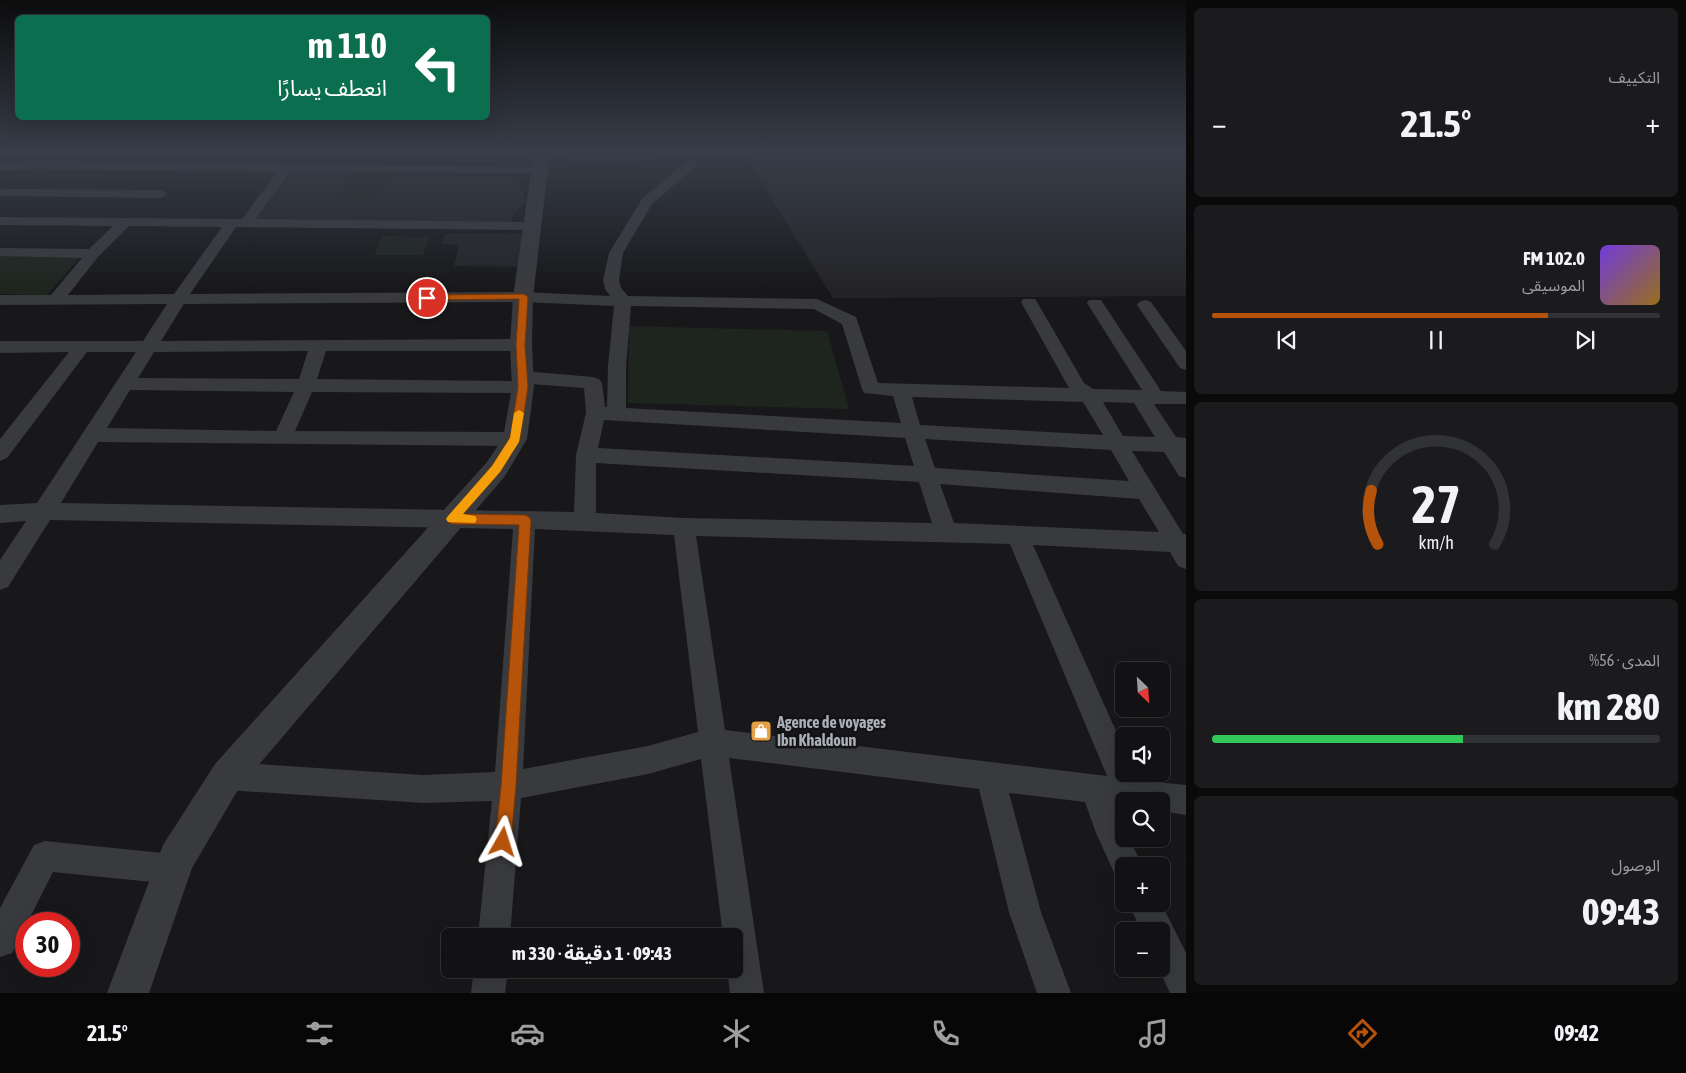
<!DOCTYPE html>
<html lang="ar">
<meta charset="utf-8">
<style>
:root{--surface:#121214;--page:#1b1b1d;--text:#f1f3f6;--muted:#9c9ea0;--line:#313234;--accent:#b45309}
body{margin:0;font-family:"Asap Condensed","Noto Sans Arabic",sans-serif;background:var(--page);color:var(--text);direction:rtl;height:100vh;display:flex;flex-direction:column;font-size:19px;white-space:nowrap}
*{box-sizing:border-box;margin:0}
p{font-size:16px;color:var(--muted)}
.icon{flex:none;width:28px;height:28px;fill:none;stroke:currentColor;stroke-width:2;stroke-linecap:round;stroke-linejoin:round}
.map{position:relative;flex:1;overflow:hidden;direction:ltr}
.details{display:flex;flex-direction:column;gap:8px;padding:8px;background:#0a0a0b;width:500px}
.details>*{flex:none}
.guide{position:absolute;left:15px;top:15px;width:475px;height:105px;border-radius:8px;box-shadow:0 5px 20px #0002,0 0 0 1px var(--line);direction:rtl;background:#0b6e4f;color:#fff;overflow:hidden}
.needle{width:32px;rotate:155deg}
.controls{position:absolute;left:1115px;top:662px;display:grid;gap:10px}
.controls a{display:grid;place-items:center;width:55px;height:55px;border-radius:8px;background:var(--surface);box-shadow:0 5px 20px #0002,0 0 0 1px var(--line);font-size:25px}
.speed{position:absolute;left:15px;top:912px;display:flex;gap:10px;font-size:25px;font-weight:700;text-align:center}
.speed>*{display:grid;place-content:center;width:65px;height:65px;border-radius:50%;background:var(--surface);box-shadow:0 5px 20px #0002,0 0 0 1px var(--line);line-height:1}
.speed .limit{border:8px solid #d22;background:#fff;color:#111}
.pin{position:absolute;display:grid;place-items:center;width:42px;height:42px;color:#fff;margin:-21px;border:2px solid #fff;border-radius:50%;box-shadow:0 1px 5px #0007}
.me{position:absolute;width:55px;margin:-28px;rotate:6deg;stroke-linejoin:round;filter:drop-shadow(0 0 4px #0008)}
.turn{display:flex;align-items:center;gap:18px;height:105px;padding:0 20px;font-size:22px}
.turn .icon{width:65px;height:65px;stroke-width:2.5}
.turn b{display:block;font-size:35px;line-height:42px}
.big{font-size:38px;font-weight:700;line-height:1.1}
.details .card{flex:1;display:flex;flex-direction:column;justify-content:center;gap:8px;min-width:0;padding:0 18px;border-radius:8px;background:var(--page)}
.details .dial{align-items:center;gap:0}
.dial svg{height:130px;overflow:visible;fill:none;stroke:var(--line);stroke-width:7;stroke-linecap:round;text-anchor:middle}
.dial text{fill:var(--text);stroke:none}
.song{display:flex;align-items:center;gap:15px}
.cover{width:60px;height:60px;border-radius:8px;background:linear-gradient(135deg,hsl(260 70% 55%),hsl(40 70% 35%))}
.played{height:5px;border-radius:2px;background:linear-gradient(90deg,var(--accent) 75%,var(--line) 75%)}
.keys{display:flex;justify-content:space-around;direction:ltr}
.heat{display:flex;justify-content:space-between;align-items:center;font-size:28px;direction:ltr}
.charge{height:8px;border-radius:4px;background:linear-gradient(90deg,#34c759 56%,var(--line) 0)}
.trip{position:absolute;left:441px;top:928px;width:302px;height:50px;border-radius:8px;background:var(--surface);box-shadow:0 5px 20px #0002,0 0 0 1px var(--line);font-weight:700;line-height:50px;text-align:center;direction:rtl}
.tabs{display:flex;height:80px;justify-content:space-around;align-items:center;background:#070708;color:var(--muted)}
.tabs .icon{width:35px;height:35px}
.tabs .active{color:var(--accent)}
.tabs b{font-size:22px;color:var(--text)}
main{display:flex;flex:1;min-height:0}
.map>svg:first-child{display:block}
.built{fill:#242427}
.green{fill:#1e241e}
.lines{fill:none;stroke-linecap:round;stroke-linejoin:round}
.minor{fill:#393a3e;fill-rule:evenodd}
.tertiary{fill:#393a3e;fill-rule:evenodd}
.route{fill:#b45309;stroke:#753606}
.slow{fill:#f59e0b}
.labels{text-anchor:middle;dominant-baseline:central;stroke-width:5;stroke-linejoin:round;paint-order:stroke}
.near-poi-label{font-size:16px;font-weight:bold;fill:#abb0b8;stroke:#131315;text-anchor:start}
</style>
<main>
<section class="details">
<div class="card"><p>التكييف</p>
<div class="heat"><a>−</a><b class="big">21.5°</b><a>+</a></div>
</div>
<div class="card">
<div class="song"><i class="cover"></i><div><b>102.0 FM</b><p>الموسيقى</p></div></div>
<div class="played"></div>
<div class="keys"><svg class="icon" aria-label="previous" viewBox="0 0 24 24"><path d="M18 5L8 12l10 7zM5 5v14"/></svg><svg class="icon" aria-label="pause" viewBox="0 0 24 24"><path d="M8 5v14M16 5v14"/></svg><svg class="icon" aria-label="next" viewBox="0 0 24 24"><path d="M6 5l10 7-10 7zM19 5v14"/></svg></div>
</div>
<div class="card dial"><svg viewBox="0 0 100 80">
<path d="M14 69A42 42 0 1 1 86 69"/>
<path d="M14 69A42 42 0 0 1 10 36" stroke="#b45309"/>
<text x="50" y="56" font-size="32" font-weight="700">27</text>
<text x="50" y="72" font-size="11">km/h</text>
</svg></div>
<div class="card"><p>المدى · 56%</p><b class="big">280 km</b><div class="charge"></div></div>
<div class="card"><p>الوصول</p><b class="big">09:43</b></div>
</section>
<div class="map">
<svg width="1186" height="993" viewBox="0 0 1186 993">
<rect width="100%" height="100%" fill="#18181a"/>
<path class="built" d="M 570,151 L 1186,151 L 1186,296 L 833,298 L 745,156 L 569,163 Z
M 290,173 L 520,176 L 519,188 L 526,197 L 524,203 L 513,215 L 510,224 L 255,221 Z
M 445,234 L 526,234 L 522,267 L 454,266 L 459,245 L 442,244 Z"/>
<path class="green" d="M 353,174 L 388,175 L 375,200 L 338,198 Z
M 382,236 L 429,237 L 423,255 L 375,255 Z
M 0,256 L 81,256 L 47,295 L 0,294 Z
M 629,326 L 827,331 L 849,409 L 628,403 Z"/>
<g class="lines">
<path class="minor" d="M 326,151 L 371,151 L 377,155 L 371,159 L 322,158 L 320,155 L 322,152 Z
M 691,160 L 697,164 L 695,167 L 652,204 L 623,253 L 619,280 L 621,288 L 628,296 L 817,299 L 856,317 L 878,383 L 1069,388 L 1021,302 L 1023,299 L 1035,299 L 1037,302 L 1084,383 L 1093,389 L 1142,390 L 1087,303 L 1089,300 L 1101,300 L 1161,391 L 1186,392 L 1186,404 L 1154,404 L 1176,437 L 1186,438 L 1186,478 L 1179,476 L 1164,452 L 1132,451 L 1183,534 L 1186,534 L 1186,569 L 1178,566 L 1170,552 L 1033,545 L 1124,749 L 1124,774 L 1135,774 L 1137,780 L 1186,785 L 1186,815 L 1161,811 L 1161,801 L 1124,801 L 1124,807 L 1116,806 L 1124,827 L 1124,839 L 1130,839 L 1142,866 L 1124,866 L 1124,880 L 1116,877 L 1096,833 L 1085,802 L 1009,793 L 1041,912 L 1071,993 L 1037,993 L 1009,912 L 979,789 L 729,758 L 764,993 L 730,993 L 727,969 L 735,969 L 735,936 L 723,936 L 701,759 L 648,774 L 521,798 L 510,936 L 478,936 L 492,801 L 423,803 L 227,790 L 217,786 L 213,776 L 217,766 L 227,762 L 423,775 L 495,772 L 513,529 L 50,520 L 8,587 L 0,590 L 0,560 L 26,521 L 0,523 L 0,505 L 37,503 L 136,352 L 87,352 L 7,458 L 0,461 L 0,439 L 69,352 L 0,353 L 0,341 L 143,341 L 167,304 L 0,305 L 0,295 L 51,295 L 82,258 L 0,256 L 0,248 L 89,249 L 113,226 L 0,225 L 0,217 L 242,219 L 277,172 L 35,169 L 0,171 L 0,163 L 35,161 L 538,167 L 543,168 L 544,171 L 543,174 L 290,172 L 256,219 L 533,222 L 538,223 L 540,226 L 538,229 L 533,230 L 236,227 L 190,294 L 523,292 L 610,296 L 605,289 L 603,280 L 609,253 L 642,199 L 687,161 ZM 129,226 L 222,227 L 174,294 L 68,295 L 98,257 ZM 523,302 L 614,306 L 608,366 L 607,407 L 605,407 L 602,383 L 599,379 L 593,377 L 523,371 L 517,373 L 514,377 L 516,381 L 317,379 L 326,351 L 521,351 L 527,349 L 530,345 L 527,341 L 521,339 L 161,341 L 184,304 ZM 631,306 L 814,309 L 842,324 L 862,389 L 864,393 L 893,396 L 901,423 L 626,408 L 626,366 ZM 308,351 L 299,379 L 138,378 L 154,352 ZM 530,384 L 584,388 L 586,413 L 576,455 L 574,512 L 61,503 L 98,442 L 515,446 L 522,444 L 525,439 L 522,434 L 515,432 L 295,431 L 312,392 L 523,393 L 530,391 L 532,387 ZM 130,390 L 294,392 L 276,431 L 107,428 ZM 912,397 L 1083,402 L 1103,435 L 920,425 ZM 1103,402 L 1134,403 L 1155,437 L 1123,436 ZM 604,420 L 905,438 L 914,466 L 598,448 ZM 925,439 L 1111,450 L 1129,481 L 935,468 ZM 596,463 L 919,482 L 932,523 L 684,518 L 596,513 ZM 940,484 L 1139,499 L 1159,532 L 954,523 ZM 535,529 L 674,535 L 698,732 L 648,746 L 523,769 ZM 696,536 L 1010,544 L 1107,776 L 725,730 Z
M 4,189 L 161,190 L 168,194 L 161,198 L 0,196 L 0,190 Z
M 1145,300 L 1151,302 L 1186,351 L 1186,370 L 1180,368 L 1137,305 L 1139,302 Z
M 45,841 L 172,854 L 183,858 L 187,869 L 183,880 L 172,884 L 53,872 L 12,953 L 0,957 L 0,908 L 34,845 Z
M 1161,903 L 1186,953 L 1186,993 L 1170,993 L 1159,969 L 1161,969 L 1161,931 L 1141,931 L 1129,904 Z
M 474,969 L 508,969 L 505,993 L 471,993 Z"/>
<path class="tertiary" d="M 534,151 L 550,151 L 533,297 L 532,345 L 534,387 L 527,439 L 505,476 L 239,788 L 192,868 L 149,993 L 107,993 L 163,845 L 215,764 L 487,462 L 503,438 L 512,387 L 510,345 L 513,297 Z"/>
</g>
<linearGradient id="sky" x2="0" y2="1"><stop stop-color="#0d0d0e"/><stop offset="0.52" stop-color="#373d49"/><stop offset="1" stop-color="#373d49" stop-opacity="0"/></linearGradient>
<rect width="1186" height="290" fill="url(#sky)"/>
<path class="route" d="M 524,294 L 528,297 L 525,345 L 528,387 L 520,439 L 500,472 L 463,514 L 525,515 L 529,517 L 531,520 L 516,786 L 511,842 L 509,848 L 503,850 L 497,848 L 495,842 L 501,786 L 519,525 L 452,524 L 448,522 L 446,519 L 492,466 L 510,438 L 518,387 L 516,345 L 519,299 L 427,300 L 423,298 L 427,295 Z"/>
<path class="slow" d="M 519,410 L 524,413 L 519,442 L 500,472 L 463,514 L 475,516 L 477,519 L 475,523 L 448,522 L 446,519 L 448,516 L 492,466 L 510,438 L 514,413 Z"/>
<defs>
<g id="shop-square" transform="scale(1.125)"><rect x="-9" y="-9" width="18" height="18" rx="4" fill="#e5a045" stroke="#131315"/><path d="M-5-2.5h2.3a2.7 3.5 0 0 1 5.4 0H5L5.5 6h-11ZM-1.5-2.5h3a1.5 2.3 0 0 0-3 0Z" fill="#fff"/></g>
</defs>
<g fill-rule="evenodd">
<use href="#shop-square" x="761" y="731"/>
</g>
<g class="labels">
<g class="near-poi-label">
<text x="777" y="722">Agence de voyages<tspan x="777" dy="18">Ibn Khaldoun</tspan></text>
</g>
</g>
</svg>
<div class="controls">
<a><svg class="needle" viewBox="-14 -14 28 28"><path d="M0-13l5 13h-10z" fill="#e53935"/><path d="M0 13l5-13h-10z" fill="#9c9ea0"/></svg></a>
<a><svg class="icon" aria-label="sound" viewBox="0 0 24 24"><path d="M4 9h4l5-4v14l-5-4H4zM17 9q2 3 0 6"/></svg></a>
<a><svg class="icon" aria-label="search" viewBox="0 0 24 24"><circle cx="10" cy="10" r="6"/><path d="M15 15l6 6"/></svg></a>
<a>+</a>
<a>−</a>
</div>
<div class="speed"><div class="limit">30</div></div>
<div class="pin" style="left:427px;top:298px;background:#d93025"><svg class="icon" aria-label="arrive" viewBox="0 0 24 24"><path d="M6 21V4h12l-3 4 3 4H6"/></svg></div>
<svg class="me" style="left:503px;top:842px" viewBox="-20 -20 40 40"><path d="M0-17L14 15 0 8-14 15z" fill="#b45309" stroke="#fff" stroke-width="4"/></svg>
<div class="trip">09:43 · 1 دقيقة · 330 m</div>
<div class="guide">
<div class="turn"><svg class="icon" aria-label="left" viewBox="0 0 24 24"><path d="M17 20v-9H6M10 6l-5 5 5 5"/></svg><div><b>110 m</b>انعطف يسارًا</div></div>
</div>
</div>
</main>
<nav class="tabs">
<b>09:42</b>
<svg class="icon active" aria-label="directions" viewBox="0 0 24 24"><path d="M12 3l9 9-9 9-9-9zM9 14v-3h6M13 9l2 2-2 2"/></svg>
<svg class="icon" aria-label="music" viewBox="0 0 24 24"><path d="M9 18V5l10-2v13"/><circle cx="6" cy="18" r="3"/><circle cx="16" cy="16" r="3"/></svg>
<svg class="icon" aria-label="phone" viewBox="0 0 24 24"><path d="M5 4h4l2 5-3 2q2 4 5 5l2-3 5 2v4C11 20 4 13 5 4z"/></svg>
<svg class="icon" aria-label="climate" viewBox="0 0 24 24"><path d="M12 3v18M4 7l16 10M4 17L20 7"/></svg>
<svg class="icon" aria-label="car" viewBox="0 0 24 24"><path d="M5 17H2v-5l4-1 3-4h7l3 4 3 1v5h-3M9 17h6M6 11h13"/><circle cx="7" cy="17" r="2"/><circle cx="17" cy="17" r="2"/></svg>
<svg class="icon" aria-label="filters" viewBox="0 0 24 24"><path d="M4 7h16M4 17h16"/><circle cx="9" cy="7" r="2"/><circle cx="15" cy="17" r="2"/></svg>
<b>21.5°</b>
</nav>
